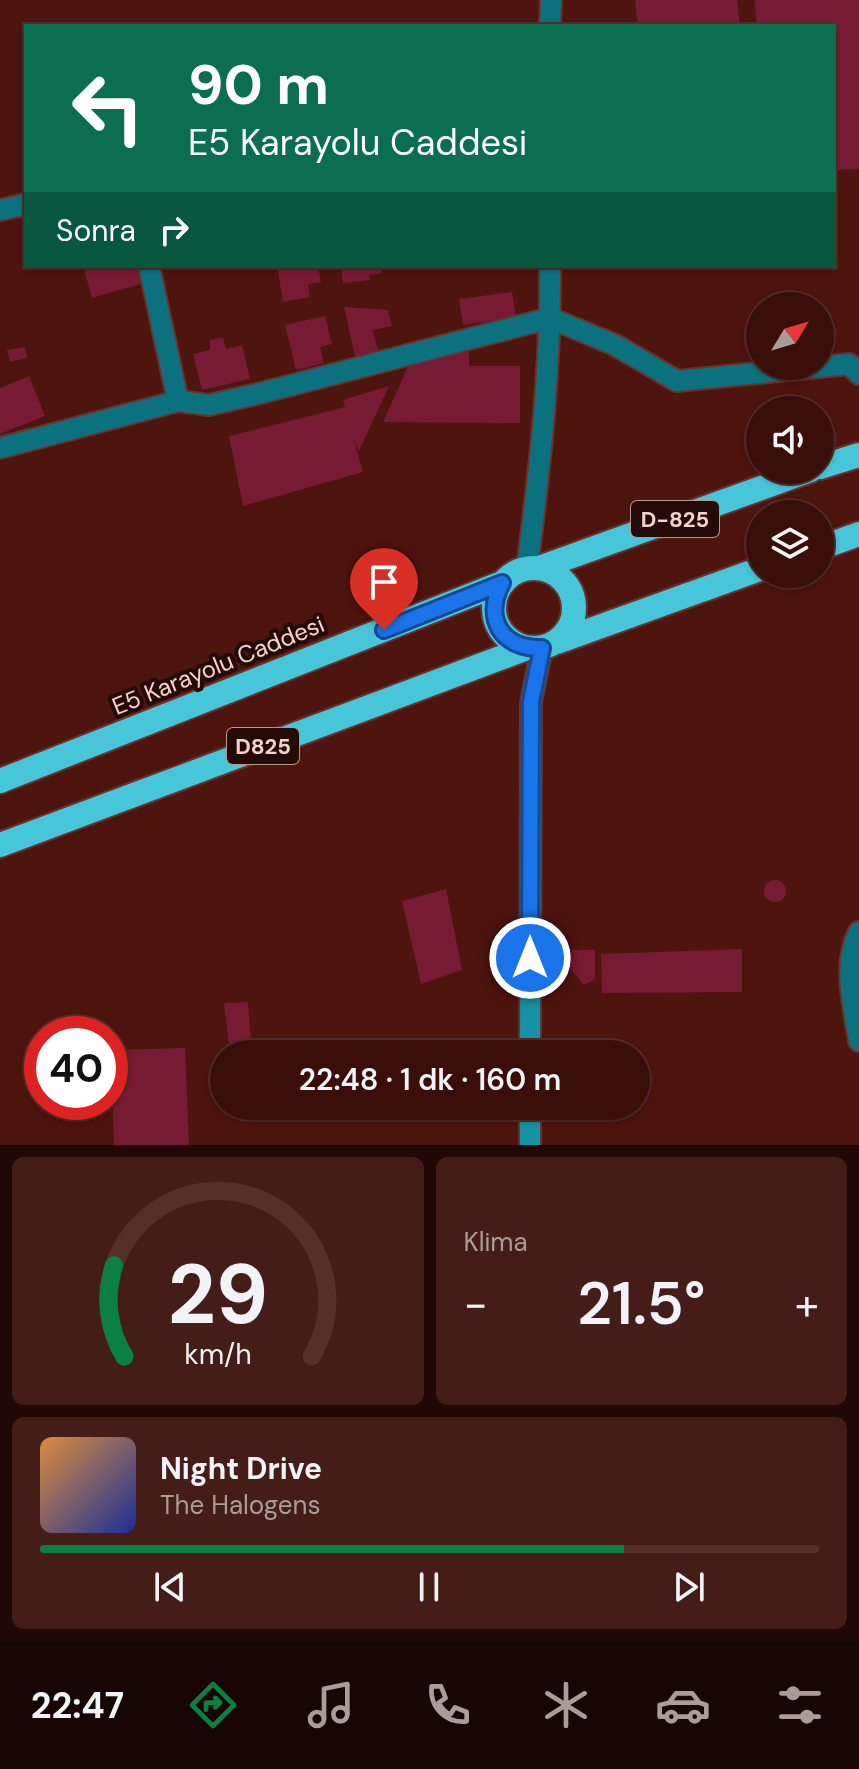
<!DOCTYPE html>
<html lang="tr">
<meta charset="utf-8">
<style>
:root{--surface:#3a0f0a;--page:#451d18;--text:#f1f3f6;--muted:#ab9c9c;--line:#542f2b;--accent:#0b8043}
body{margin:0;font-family:"DM Sans",sans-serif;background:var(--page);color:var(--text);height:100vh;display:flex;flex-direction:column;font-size:30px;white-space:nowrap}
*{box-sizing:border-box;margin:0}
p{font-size:26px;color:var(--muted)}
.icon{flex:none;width:44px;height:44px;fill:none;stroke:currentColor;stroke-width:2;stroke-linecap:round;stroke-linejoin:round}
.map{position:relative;height:1145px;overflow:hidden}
.drawer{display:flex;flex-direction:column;gap:12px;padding:12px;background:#200806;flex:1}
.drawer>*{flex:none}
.guide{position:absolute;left:24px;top:24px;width:812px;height:244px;border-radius:0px;box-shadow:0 2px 6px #0004,0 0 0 2px var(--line);background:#0b6e4f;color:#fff;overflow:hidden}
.needle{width:52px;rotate:52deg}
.fabs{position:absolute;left:746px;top:292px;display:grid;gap:16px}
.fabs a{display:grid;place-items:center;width:88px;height:88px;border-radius:50%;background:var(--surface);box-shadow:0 2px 6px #0004,0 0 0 2px var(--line);font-size:40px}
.speed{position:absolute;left:24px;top:1016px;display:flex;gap:16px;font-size:40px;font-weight:700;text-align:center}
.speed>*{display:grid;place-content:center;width:104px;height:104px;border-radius:50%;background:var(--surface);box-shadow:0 2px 6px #0004,0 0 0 2px var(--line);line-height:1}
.speed .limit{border:12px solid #d22;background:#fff;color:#111}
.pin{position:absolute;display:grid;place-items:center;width:68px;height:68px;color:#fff;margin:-82px -34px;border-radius:50% 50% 50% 0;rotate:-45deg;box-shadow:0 0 8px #0007}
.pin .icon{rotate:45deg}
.me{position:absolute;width:88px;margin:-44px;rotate:0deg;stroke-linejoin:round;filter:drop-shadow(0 0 6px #0008)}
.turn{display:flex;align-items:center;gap:28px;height:168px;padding:0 32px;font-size:36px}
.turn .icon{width:104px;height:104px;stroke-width:2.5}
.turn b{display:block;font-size:56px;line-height:68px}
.then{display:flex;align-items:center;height:76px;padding:0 32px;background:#0003;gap:16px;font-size:30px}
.big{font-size:60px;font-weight:600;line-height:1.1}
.drawer .widget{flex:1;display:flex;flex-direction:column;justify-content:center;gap:12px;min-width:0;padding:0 28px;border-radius:12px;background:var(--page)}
.drawer .dial{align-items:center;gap:0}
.dial svg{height:208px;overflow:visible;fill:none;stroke:var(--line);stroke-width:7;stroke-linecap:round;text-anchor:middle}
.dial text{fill:var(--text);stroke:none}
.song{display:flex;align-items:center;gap:24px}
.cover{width:96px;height:96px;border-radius:12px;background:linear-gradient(135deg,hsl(30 70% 55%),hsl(230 70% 35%))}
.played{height:8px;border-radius:4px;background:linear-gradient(90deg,var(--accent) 75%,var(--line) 75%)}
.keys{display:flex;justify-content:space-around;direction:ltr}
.heat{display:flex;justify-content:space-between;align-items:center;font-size:44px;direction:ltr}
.drawer .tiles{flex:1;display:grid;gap:12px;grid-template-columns:1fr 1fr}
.widget:last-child{grid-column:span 2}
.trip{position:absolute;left:210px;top:1040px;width:440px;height:80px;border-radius:40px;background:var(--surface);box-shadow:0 2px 6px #0004,0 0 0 2px var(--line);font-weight:600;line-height:80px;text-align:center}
.tab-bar{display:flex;height:128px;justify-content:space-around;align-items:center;background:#170604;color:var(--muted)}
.tab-bar .icon{width:56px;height:56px}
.tab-bar .on{color:var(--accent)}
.tab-bar b{font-size:36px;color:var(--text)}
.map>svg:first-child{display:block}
.building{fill:#771a34}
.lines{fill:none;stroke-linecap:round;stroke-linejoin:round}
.street-casing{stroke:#69322c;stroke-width:24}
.secondary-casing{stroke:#69322c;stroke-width:24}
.highway-casing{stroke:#69322c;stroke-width:28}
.street{stroke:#0c717e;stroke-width:20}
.secondary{stroke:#1694a5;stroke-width:20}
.highway{stroke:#47c5d9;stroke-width:24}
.route-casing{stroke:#114b97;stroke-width:20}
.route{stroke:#1a73e8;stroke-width:14}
.labels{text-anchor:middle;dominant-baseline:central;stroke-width:8;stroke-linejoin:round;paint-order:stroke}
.shield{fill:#240b07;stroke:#b89690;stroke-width:2}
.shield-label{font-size:22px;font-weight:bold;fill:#f7d1cb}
.street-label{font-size:24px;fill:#f7d1cb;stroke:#240b07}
</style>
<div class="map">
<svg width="859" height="1145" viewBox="0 0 859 1145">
<rect width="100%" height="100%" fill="#4e140e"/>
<path class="building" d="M 635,0 L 737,0 L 740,26 L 638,26 Z
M 754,0 L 859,0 L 859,169 L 834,170 L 834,26 L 757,26 Z
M 83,266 L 139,266 L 144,283 L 92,298 Z
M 277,266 L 312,266 L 319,271 L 321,282 L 308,284 L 310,297 L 283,302 Z
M 341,266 L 382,266 L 382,273 L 369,275 L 370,280 L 343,283 Z
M 512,292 L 516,317 L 463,325 L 459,299 Z
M 344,307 L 388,310 L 392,326 L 373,330 L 378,351 L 355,356 Z
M 325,316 L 332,344 L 320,347 L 324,363 L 296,370 L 285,325 Z
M 223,337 L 226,349 L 242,345 L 250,379 L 202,390 L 193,354 L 210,350 L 210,340 Z
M 25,347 L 27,358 L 10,362 L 7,350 Z
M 469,349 L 469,366 L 520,366 L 520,423 L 383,422 L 409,364 Z
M 29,376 L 45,416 L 0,434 L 0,388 Z
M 389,386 L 359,451 L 353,436 L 363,472 L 243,506 L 229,436 L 345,407 L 343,400 Z
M764 891a11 11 0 1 1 22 0a11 11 0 1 1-22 0Z
M 446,889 L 462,970 L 421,984 L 402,901 Z
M 742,949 L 742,992 L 602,993 L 601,954 Z
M 573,950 L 595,950 L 595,979 L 584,985 L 563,959 Z
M 248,1002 L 252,1054 L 230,1054 L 224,1003 Z
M 185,1048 L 189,1145 L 114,1145 L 111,1050 Z"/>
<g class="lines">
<g class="street-casing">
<path id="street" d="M 550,26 L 551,0
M 0,210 L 26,204
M 149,266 L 178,401
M 0,448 L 178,401 L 209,405 L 257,394 L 550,318 L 615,345 L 677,381 L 849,364 L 859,374
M 527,568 C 540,468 551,367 550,266
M 859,932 C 842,963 854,1009 859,1041"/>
</g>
<g class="secondary-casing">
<path id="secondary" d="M 530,1054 L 531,702 L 542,648
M 530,1106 L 530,1145"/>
</g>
<g class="highway-casing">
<path id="highway" d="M 820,467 L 859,455
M 820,548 L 859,534
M494 608a40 40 0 1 1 80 0a40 40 0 1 1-80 0Z
M 539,568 L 811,470
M 557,642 L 760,569
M 0,781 L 502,583
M 0,845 L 527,648"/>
</g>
<use href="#street" class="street"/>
<use href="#secondary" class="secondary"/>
<use href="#highway" class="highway"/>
</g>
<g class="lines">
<g class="route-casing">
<path id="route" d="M 384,630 L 502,583 C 483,619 502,649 542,648 L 531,702 L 530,958"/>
</g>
<use href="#route" class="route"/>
</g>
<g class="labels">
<g class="shield">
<rect x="631" y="501" width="88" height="36" rx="6"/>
<rect x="227" y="728" width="72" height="36" rx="6"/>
</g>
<g class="shield-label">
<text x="675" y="519">D-825</text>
<text x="263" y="746">D825</text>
</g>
<g class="street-label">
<text transform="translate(218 665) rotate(-22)">E5 Karayolu Caddesi</text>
</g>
</g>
</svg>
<div class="fabs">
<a><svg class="needle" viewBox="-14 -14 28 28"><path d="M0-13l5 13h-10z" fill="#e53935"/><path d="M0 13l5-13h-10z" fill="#ab9c9c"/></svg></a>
<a><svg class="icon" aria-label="sound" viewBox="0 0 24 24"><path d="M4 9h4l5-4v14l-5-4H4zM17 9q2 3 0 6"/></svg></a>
<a><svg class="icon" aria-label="layers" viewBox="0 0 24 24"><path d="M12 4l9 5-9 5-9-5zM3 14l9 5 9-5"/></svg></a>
</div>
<div class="speed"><div class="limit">40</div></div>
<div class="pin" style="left:384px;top:630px;background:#d93025"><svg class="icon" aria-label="arrive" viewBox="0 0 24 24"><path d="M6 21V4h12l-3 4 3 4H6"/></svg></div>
<svg class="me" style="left:530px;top:958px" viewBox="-20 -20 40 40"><circle r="17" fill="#1a73e8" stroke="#fff" stroke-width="3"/><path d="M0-11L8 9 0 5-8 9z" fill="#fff"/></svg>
<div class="trip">22:48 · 1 dk · 160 m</div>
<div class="guide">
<div class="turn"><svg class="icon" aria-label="left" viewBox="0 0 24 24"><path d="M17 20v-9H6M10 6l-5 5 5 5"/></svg><div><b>90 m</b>E5 Karayolu Caddesi</div></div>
<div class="then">Sonra<svg class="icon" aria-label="right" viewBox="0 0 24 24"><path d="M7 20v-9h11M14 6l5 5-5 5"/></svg></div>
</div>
</div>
<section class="drawer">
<div class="tiles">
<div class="widget dial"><svg viewBox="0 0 100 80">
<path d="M14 69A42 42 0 1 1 86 69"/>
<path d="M14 69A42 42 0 0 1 10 34" stroke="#0b8043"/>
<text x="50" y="56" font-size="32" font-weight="700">29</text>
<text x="50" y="72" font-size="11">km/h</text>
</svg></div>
<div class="widget"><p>Klima</p>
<div class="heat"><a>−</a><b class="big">21.5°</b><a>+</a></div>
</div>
<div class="widget">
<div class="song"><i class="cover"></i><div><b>Night Drive</b><p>The Halogens</p></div></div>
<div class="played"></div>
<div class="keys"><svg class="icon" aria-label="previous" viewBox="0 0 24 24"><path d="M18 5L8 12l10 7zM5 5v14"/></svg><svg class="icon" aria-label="pause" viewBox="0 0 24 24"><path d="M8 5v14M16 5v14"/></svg><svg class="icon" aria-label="next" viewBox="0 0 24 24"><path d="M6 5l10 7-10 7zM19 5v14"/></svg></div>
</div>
</div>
</section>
<nav class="tab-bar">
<b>22:47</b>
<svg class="icon on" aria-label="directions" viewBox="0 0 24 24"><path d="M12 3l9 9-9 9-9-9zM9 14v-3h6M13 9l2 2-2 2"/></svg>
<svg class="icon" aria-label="music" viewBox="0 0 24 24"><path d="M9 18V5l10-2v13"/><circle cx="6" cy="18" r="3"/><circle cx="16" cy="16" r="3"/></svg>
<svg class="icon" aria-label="phone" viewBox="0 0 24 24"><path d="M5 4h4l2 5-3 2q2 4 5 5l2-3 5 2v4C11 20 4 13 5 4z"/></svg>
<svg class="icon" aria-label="climate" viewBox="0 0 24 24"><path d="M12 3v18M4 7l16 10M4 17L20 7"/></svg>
<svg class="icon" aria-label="car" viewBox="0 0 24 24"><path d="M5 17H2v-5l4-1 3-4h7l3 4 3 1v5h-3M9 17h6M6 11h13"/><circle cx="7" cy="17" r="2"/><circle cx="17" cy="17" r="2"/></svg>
<svg class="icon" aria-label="filters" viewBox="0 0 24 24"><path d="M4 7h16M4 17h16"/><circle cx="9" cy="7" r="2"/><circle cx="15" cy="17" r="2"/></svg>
</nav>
